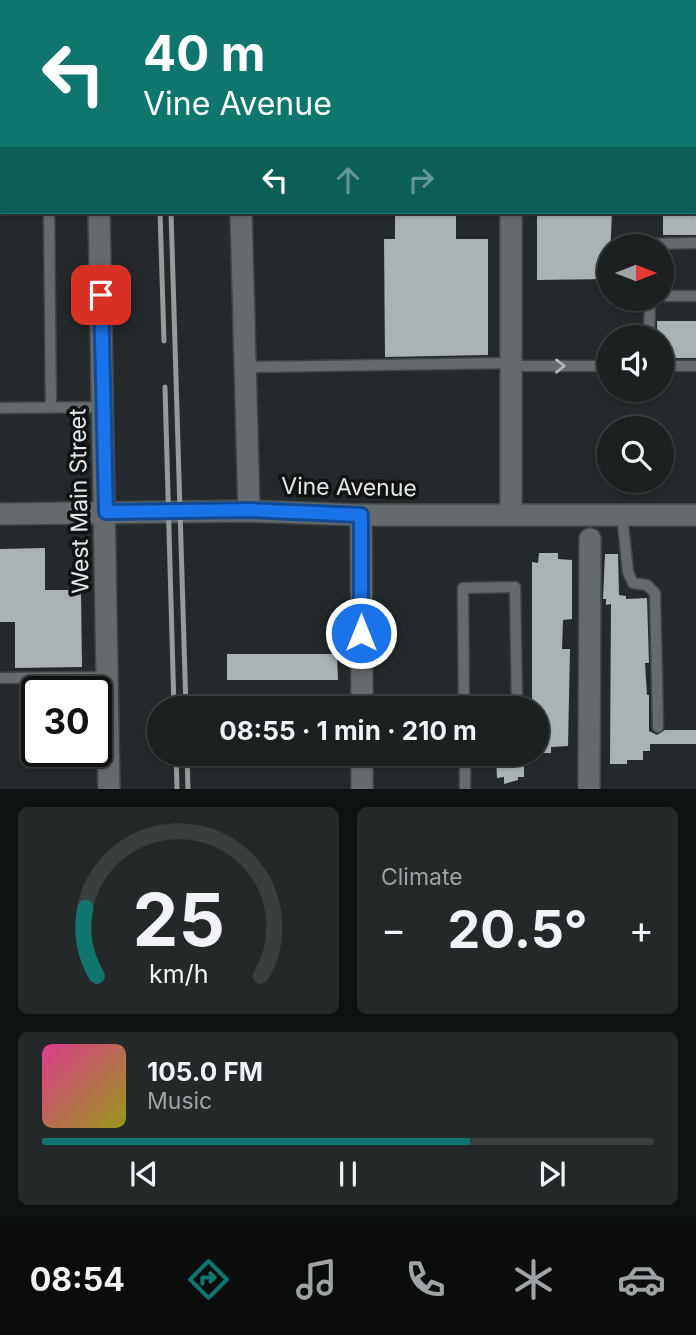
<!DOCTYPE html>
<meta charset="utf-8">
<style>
:root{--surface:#1b2020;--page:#242829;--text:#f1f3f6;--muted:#a0a3a5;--line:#393e3e;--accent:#0f766e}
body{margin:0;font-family:Inter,sans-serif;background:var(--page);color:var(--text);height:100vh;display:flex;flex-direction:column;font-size:26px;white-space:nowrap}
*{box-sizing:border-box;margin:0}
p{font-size:23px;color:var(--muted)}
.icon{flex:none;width:38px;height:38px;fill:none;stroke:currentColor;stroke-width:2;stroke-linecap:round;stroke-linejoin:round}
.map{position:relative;height:789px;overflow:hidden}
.side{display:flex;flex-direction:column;gap:18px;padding:18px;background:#0f1212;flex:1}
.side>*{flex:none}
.guide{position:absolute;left:0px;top:0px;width:696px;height:214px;box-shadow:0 2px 5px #0004,0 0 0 2px var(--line);background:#0f766e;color:#fff;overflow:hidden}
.needle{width:46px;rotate:90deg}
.tools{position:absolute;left:597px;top:234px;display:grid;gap:14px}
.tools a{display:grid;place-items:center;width:77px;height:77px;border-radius:50%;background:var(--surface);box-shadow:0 2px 5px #0004,0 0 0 2px var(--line);font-size:35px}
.speed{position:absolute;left:21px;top:676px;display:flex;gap:14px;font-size:35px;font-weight:700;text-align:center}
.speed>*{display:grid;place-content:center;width:91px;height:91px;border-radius:50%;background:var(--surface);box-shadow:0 2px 5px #0004,0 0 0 2px var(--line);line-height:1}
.speed .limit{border:4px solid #111;border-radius:10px;background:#fff;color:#111}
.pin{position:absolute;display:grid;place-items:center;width:60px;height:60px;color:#fff;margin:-30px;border-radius:14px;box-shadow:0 4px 10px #0006}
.me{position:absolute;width:77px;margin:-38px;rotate:0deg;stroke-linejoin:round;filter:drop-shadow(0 0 5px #0008)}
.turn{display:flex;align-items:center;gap:24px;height:147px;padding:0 28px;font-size:32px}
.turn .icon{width:91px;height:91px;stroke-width:2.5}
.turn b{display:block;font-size:49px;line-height:60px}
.lanes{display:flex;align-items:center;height:66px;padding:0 28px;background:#0003;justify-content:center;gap:35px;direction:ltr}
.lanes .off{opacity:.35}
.big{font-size:52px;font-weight:700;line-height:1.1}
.side .widget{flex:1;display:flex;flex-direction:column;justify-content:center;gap:10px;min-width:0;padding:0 24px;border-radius:10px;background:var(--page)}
.side .dial{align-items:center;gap:0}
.dial svg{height:182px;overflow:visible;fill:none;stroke:var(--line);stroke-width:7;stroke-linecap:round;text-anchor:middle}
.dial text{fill:var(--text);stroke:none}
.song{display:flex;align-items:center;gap:21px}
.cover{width:84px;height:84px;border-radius:10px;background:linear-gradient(135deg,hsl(330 70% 55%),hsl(60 70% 35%))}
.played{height:7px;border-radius:4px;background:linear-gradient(90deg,var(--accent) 70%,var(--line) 70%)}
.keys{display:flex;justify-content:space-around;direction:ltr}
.heat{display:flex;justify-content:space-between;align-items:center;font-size:38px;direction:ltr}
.side .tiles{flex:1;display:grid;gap:18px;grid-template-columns:1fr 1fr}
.widget:last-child{grid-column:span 2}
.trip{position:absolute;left:147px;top:696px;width:402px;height:70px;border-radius:35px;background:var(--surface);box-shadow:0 2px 5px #0004,0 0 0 2px var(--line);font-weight:700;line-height:70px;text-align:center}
.dock{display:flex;height:112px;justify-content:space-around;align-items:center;background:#0b0d0d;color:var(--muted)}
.dock .icon{width:49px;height:49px}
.dock .selected{color:var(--accent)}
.dock b{font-size:32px;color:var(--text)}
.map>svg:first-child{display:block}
.building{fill:#abb2b3}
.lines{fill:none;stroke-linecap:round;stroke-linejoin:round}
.service-casing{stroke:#414647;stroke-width:13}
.minor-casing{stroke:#414647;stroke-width:24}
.service{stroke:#656b6d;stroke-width:10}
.minor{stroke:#656b6d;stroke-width:21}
.rail{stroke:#969b9c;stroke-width:5}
.oneway{stroke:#b1b5b7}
.route-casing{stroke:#114b97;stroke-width:18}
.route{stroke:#1a73e8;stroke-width:12}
.labels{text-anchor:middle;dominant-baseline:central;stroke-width:7;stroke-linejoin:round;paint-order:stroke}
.street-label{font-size:23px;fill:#e3e7e8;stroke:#101213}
</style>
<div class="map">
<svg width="696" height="789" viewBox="0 0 696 789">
<rect width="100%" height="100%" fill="#242a2b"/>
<path class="building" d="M 395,212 L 456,212 L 456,239 L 488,239 L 488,355 L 385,357 L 384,239 L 395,239 Z
M 537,212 L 612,212 L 609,279 L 537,280 Z
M 663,212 L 696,212 L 696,235 L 663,235 Z
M 657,321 L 696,321 L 696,358 L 662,358 L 662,338 L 657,338 Z
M 45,548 L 45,590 L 81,590 L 82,667 L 15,668 L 15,622 L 0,622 L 0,549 Z
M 539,553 L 558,553 L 558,559 L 572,560 L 572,619 L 563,620 L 562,649 L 570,649 L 568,746 L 551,747 L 551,753 L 537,753 L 537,708 L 532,708 L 532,562 L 538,563 Z
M 605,554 L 618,554 L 619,595 L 626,596 L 626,599 L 647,598 L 649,663 L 645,663 L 647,695 L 649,695 L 649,731 L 657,735 L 665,730 L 696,730 L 696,744 L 650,744 L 650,751 L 643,751 L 643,760 L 627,760 L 627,764 L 610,764 L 611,604 L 606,605 L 606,599 L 603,599 Z
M 227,654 L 337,654 L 338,680 L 227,680 Z
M 496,754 L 524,754 L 524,777 L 518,777 L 518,780 L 504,784 L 504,777 L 497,778 Z"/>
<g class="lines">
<g class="service-casing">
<path id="service" d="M 695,149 L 696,149
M 0,160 L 2,160
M 49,212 L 51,407
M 650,247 L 650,244 L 696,243
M 662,296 L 696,296
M 649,338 L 650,299
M 511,366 L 609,366
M 662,366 L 696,366
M 246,367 L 511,363
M 0,408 L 103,407
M 622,515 L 628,572 L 633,583 L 647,585 L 655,593 L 658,727
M 0,678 L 108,677
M 464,709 L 463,588 L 515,587 L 517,703
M 465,754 L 465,789"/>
</g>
<g class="minor-casing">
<path id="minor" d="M 93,0 L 94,2
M 235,0 L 235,2
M 512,2 L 512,0
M 99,212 L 109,789
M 241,212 L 249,511
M 0,514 L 249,511 L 361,515 L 696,515
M 511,514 L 511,212
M 361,515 L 362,709
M 362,754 L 362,789
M 589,789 L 590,539"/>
</g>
<use href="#service" class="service"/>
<use href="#minor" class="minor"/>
<path class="rail" d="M 153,0 L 153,2
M 164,0 L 164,2
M 160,212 L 164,341
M 171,212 L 186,709
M 165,387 L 174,709
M 176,754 L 177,789
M 187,754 L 188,789"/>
</g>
<defs><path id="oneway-chevron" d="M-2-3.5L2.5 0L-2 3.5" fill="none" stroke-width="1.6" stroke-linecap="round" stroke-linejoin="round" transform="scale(1.75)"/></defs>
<use class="oneway" href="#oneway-chevron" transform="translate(560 366)"/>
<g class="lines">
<g class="route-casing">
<path id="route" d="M 101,295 L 106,512 L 250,510 L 361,515 L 361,633"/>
</g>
<use href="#route" class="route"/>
</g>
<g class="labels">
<g class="street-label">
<text transform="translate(349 487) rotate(1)">Vine Avenue</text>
<text transform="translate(79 501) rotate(-91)">West Main Street</text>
</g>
</g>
</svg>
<div class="tools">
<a><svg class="needle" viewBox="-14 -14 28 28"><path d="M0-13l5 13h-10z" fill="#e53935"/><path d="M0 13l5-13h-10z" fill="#a0a3a5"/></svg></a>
<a><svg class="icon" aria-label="sound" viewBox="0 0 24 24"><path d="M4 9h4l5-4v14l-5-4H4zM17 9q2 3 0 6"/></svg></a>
<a><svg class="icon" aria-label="search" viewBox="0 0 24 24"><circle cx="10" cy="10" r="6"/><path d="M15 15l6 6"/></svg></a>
</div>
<div class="speed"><div class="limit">30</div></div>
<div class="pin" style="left:101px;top:295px;background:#d93025"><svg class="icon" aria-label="arrive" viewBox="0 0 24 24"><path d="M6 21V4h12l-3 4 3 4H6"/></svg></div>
<svg class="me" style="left:361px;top:633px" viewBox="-20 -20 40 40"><circle r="17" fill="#1a73e8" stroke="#fff" stroke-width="3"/><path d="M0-11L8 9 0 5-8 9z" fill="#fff"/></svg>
<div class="trip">08:55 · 1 min · 210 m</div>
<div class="guide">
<div class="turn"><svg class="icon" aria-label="left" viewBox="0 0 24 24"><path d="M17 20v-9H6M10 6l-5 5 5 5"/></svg><div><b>40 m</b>Vine Avenue</div></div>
<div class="lanes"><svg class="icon" aria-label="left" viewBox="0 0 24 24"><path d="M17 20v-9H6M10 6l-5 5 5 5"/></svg><svg class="icon off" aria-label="ahead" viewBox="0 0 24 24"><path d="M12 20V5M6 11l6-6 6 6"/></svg><svg class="icon off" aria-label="right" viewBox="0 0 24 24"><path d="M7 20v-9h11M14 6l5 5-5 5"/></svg></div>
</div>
</div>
<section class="side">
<div class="tiles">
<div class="widget dial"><svg viewBox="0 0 100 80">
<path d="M14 69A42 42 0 1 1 86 69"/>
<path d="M14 69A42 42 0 0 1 9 39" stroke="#0f766e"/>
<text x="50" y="56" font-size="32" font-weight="700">25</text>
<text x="50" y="72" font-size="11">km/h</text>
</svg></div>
<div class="widget"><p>Climate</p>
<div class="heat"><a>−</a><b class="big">20.5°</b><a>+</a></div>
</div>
<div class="widget">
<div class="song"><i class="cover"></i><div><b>105.0 FM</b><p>Music</p></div></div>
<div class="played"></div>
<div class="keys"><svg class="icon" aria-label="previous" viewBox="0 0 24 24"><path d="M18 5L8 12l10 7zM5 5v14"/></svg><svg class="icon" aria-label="pause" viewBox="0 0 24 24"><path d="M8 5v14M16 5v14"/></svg><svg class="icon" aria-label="next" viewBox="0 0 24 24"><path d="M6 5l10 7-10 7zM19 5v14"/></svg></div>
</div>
</div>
</section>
<nav class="dock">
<b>08:54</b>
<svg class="icon selected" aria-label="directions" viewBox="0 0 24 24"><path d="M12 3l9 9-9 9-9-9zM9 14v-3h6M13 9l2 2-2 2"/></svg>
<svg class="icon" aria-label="music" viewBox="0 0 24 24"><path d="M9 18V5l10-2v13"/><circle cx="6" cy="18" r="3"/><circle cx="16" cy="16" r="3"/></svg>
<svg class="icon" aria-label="phone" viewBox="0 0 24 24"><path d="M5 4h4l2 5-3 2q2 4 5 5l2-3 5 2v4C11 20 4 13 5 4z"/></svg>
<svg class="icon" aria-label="climate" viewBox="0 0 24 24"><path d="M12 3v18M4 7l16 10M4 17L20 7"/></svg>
<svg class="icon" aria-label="car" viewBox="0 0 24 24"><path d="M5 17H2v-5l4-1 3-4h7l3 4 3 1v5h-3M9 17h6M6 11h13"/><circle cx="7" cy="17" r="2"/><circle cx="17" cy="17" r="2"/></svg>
</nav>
